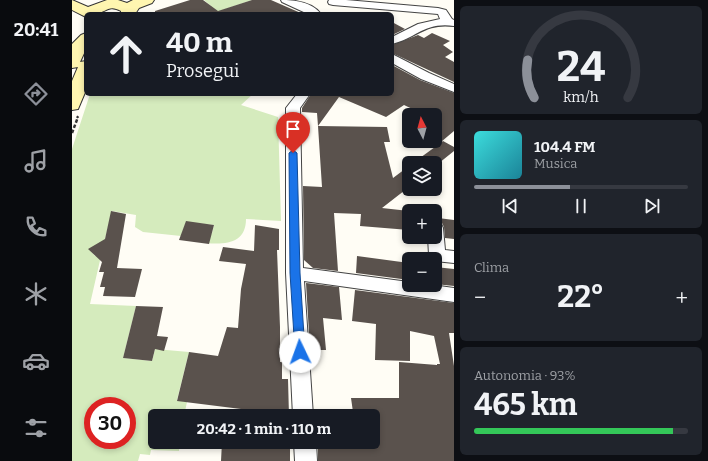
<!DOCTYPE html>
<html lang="it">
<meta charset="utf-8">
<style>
:root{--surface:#171b24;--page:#20242c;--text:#f1f3f6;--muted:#9ea1a6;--line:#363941;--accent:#8c9099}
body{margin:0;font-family:Bitter,serif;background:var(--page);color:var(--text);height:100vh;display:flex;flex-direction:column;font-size:15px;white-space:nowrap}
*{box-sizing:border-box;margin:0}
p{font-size:13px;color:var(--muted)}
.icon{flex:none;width:22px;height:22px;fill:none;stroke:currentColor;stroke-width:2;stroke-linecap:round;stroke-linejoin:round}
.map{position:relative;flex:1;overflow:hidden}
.sheet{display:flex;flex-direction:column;gap:6px;padding:6px;background:#0d0f14;width:254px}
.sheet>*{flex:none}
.top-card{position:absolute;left:12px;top:12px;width:310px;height:84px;border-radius:6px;box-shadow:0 2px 6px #0003;background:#171b24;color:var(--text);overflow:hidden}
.needle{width:26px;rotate:354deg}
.controls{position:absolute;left:330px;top:108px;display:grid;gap:8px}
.controls a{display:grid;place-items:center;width:40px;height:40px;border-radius:6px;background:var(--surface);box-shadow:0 2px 6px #0003;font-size:20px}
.speed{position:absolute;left:12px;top:397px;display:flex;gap:8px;font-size:20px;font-weight:700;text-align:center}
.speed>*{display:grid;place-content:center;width:52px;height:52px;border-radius:50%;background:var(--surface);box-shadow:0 2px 6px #0003;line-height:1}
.speed .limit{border:6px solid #d22;background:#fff;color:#111}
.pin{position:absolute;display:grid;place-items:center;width:34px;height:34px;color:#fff;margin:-41px -17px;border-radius:50% 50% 50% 0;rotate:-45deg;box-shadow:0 0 4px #0007}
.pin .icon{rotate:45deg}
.me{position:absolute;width:44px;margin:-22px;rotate:357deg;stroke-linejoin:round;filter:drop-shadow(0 0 3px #0008)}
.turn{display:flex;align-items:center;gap:14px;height:84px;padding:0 16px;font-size:18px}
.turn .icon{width:52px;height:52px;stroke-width:2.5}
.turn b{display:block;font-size:28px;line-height:34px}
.big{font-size:30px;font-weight:700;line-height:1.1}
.sheet .card{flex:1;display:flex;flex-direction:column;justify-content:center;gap:6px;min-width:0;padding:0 14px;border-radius:6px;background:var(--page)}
.sheet .dial{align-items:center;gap:0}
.dial svg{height:104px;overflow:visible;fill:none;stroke:var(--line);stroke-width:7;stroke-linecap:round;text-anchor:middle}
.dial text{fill:var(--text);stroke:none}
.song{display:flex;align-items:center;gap:12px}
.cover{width:48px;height:48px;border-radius:6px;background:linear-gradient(135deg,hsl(180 70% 55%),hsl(190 70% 35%))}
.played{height:4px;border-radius:2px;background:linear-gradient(90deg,var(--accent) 45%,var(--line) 45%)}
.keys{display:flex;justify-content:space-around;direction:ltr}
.heat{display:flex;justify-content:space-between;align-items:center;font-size:22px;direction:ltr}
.charge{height:6px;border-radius:3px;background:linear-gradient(90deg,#34c759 93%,var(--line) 0)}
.trip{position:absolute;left:76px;top:409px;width:232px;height:40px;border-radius:6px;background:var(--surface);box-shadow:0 2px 6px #0003;font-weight:700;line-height:40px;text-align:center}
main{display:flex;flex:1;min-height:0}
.menu{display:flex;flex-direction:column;width:72px;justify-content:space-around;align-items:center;background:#090b0e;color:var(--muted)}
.menu .icon{width:28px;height:28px}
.menu .active{color:var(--accent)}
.menu b{font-size:18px;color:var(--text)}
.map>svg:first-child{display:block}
.green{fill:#d5ebbd;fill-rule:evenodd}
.building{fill:#5a524d}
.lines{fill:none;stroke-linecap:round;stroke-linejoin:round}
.minor-casing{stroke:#444;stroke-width:2}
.secondary-casing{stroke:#333;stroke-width:2}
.path-far1{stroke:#333;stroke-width:2;stroke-dasharray:3 1.5;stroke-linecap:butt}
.path{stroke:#333;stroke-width:2.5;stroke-dasharray:3.5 2;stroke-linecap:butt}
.minor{fill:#fff;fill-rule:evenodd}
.secondary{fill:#fff6b0;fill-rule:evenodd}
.route{fill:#1a73e8;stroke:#114b97}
</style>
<main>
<nav class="menu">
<b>20:41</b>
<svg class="icon active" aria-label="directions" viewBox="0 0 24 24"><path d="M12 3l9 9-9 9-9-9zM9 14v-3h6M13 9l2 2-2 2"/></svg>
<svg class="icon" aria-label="music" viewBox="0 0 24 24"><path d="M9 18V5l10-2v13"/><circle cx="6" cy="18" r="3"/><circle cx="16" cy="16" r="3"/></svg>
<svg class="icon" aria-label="phone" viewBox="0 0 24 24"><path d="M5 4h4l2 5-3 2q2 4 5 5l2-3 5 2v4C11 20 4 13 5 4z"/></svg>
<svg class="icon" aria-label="climate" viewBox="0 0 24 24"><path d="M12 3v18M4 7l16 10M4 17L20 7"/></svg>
<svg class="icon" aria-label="car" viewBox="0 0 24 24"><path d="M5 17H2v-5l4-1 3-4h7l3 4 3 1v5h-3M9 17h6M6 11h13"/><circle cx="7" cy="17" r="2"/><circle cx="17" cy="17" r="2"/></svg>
<svg class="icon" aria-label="filters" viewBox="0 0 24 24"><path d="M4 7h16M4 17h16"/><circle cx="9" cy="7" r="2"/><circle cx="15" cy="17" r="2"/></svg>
</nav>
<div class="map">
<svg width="382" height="461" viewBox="0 0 382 461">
<rect width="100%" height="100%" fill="#fffdf5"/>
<path class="green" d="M 132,0 L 180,0 L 139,14 L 114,14 L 139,6 Z
M 18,94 L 181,94 L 169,105 L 206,117 L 209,221 L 174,219 C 174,243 154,245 134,243 L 140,233 L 142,225 L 114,222 L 109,236 L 71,232 L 63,227 L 64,215 L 40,211 L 32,243 L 17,249 L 23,256 L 29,256 L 18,304 L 64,306 L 51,358 L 80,361 L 83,349 L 117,352 L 105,400 L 115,402 L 112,416 L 83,416 L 83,442 L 108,442 L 107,451 L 79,450 L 78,455 L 68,454 L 66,461 L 0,461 L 0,149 ZM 21,406 L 55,406 L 55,440 L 21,440 Z"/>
<path class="building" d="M 118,0 L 131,0 L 146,11 L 180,0 L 199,0 L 231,14 L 83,14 L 83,11 Z
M 320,22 L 333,29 L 320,35 Z
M 360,33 L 378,41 L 371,45 L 381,52 L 373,57 L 382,62 L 382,82 L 320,53 L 320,45 L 346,35 L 352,38 Z
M 320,65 L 348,80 L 382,93 L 382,131 L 363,147 L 371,141 L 382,147 L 382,151 L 367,163 L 341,163 L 363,147 L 363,115 L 353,115 L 332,105 L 314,117 L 267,97 L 246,126 L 245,113 L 230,112 L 230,108 L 239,94 L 320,94 Z
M 246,126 L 315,127 L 318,142 L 312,142 L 321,178 L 337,166 L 337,187 L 310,208 L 337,211 L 337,230 L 288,226 L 289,214 L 262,213 L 266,271 L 241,268 L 232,260 L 231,186 L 250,187 Z
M 39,211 L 54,214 L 45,268 L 70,269 L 63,297 L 31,296 L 33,287 L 28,287 L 32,272 L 27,272 L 30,262 L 16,249 L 33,239 Z
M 366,218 L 382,220 L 382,239 L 373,238 L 372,227 L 370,223 L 366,221 Z
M 114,221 L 142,225 L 137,244 L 107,240 Z
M 183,225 L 207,229 L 207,250 L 205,250 L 208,327 L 208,362 L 210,362 L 210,379 L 216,379 L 217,416 L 182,416 L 183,413 L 176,412 L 177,410 L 105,401 L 117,352 L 146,356 L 155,327 L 166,328 L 169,289 L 174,264 L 147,261 L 151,247 L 182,251 Z
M 285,256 L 337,263 L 337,280 L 284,273 Z
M 363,267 L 382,269 L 382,286 L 363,284 Z
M 234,283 L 267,287 L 270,320 L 251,318 L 254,350 L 238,350 Z
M 283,290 L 382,303 L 382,333 L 377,333 L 382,366 L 382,461 L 246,461 L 246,442 L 262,442 L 263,448 L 303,448 L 301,416 L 300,416 L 299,411 L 281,412 L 279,398 L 327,398 L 327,362 L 365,365 L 365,364 L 368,364 L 362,336 L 338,331 L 338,361 L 303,360 L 304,324 L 280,321 Z
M 64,306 L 91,307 L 85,336 L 96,337 L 92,351 L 83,349 L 80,361 L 51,358 Z
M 150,442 L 218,442 L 218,461 L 149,461 Z"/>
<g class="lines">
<g class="minor-casing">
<path id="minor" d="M 209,0 C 223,0 240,2 249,14 L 236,14 L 210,2 Z
M 257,0 L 274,0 L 366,8 L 374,10 L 380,19 L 382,20 L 382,26 C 352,22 345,38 320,44 L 320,37 L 346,24 L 368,19 L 366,14 L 261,5 L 257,4 L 256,2 Z
M 320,54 L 357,73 L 382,84 L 382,92 L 349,79 L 320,63 Z
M 225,94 L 238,94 L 228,108 L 231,268 L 337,282 L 337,285 L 360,285 L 382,288 L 382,302 L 232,281 L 241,416 L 221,416 L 214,273 L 214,108 Z
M 363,222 L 369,224 L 371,228 L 373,250 L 382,251 L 382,263 L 363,261 L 363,259 L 359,259 L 357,255 L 356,237 L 363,237 Z
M 222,442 L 244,442 L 245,461 L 223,461 Z"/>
</g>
<g class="secondary-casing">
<path id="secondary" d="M 0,0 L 16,7 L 35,0 L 46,0 L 55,3 L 61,0 L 82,0 L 80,3 L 67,8 L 63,14 L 49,14 L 49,11 C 37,4 34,12 24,14 C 21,15 17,14 14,14 L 14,17 L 0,10 Z
M 14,33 L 14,49 L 8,62 L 14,61 L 14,90 L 6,109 L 0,110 L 0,81 L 6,67 L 0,68 L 0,44 L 9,35 Z"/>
</g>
<path class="path-far1" d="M 5,118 L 6,116"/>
<path class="path" d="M 0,133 L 6,117"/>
<use href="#minor" class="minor"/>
<use href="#secondary" class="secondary"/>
</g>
<path class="route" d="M 221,150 L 225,153 L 228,273 L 233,352 L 232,356 L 228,357 L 224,356 L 223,352 L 218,273 L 217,153 Z"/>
</svg>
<div class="controls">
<a><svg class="needle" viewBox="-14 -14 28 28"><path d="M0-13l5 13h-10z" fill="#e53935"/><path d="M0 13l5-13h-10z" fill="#9ea1a6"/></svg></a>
<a><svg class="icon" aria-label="layers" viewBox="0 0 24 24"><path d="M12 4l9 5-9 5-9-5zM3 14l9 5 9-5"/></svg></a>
<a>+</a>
<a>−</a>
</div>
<div class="speed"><div class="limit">30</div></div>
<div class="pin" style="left:221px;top:153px;background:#d93025"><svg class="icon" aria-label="arrive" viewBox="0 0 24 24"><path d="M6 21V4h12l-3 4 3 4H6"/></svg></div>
<svg class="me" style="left:228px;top:352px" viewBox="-20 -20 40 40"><circle r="19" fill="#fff"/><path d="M0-13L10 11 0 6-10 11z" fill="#1a73e8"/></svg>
<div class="trip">20:42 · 1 min · 110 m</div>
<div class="top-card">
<div class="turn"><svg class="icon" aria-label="ahead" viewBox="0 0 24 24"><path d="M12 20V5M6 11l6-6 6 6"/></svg><div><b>40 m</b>Prosegui</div></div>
</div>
</div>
<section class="sheet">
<div class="card dial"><svg viewBox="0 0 100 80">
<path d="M14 69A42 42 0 1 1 86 69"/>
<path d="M14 69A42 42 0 0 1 9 40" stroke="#8c9099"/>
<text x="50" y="56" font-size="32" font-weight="700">24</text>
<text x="50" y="72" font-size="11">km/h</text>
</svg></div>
<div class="card">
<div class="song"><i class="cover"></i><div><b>104.4 FM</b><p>Musica</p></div></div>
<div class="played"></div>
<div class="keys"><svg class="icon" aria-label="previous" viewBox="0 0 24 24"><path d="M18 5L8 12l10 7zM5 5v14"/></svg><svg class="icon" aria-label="pause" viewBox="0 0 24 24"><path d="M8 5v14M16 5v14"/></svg><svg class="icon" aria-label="next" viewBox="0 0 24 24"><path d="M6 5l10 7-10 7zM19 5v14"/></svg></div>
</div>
<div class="card"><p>Clima</p>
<div class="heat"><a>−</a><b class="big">22°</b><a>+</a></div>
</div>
<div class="card"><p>Autonomia · 93%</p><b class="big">465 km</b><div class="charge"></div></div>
</section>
</main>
